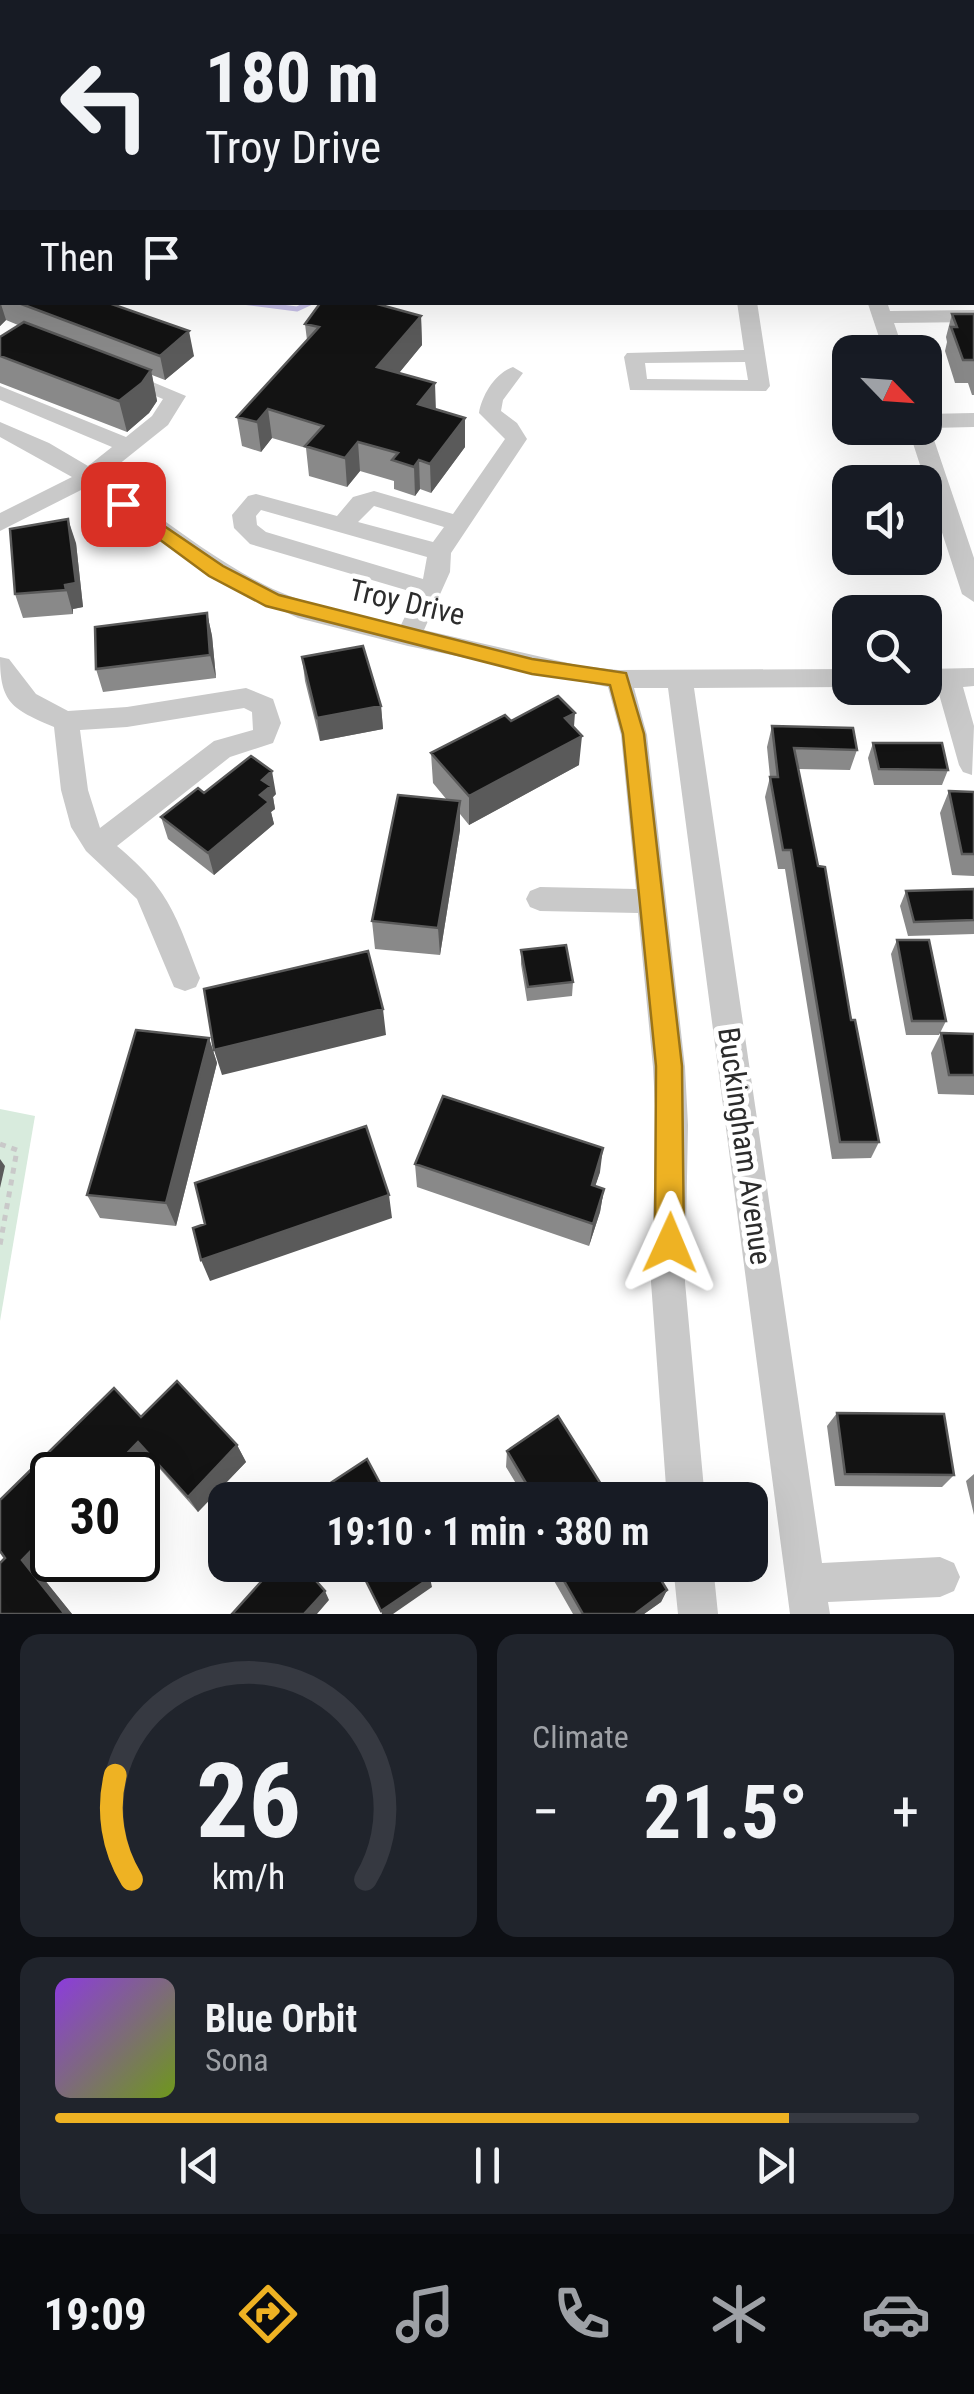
<!DOCTYPE html>
<meta charset="utf-8">
<style>
:root{--surface:#171b24;--page:#20242c;--text:#f1f3f6;--muted:#9ea1a6;--line:#363941;--accent:#eeb223}
body{margin:0;font-family:"Roboto Condensed",sans-serif;background:var(--page);color:var(--text);height:100vh;display:flex;flex-direction:column;font-size:38px;white-space:nowrap}
*{box-sizing:border-box;margin:0}
p{font-size:32px;color:var(--muted)}
.icon{flex:none;width:55px;height:55px;fill:none;stroke:currentColor;stroke-width:2;stroke-linecap:round;stroke-linejoin:round}
.map{position:relative;height:1614px;overflow:hidden}
.side{display:flex;flex-direction:column;gap:20px;padding:20px;background:#0d0f14;flex:1}
.side>*{flex:none}
.top-card{position:absolute;left:0px;top:0px;width:975px;height:305px;box-shadow:0 10px 40px #0002;background:#171b24;color:var(--text);overflow:hidden}
.needle{width:65px;rotate:115deg}
.buttons{position:absolute;left:832px;top:335px;display:grid;gap:20px}
.buttons a{display:grid;place-items:center;width:110px;height:110px;border-radius:20px;background:var(--surface);box-shadow:0 10px 40px #0002;font-size:50px}
.speed{position:absolute;left:30px;top:1452px;display:flex;gap:20px;font-size:50px;font-weight:700;text-align:center}
.speed>*{display:grid;place-content:center;width:130px;height:130px;border-radius:50%;background:var(--surface);box-shadow:0 10px 40px #0002;line-height:1}
.speed .limit{border:5px solid #111;border-radius:15px;background:#fff;color:#111}
.pin{position:absolute;display:grid;place-items:center;width:85px;height:85px;color:#fff;margin:-42px;border-radius:20px;box-shadow:0 5px 15px #0006}
.me{position:absolute;width:110px;margin:-55px;rotate:1deg;stroke-linejoin:round;filter:drop-shadow(0 0 8px #0008)}
.turn{display:flex;align-items:center;gap:35px;height:210px;padding:0 40px;font-size:45px}
.turn .icon{width:130px;height:130px;stroke-width:2.5}
.turn b{display:block;font-size:70px;line-height:85px}
.then{display:flex;align-items:center;height:95px;padding:0 40px;background:#0003;gap:20px;font-size:38px}
.big{font-size:75px;font-weight:700;line-height:1.1}
.side .tile{flex:1;display:flex;flex-direction:column;justify-content:center;gap:15px;min-width:0;padding:0 35px;border-radius:20px;background:var(--page)}
.side .dial{align-items:center;gap:0}
.dial svg{height:260px;overflow:visible;fill:none;stroke:var(--line);stroke-width:7;stroke-linecap:round;text-anchor:middle}
.dial text{fill:var(--text);stroke:none}
.song{display:flex;align-items:center;gap:30px}
.cover{width:120px;height:120px;border-radius:15px;background:linear-gradient(135deg,hsl(270 70% 55%),hsl(80 70% 35%))}
.played{height:10px;border-radius:5px;background:linear-gradient(90deg,var(--accent) 85%,var(--line) 85%)}
.keys{display:flex;justify-content:space-around;direction:ltr}
.heat{display:flex;justify-content:space-between;align-items:center;font-size:55px;direction:ltr}
.side .tiles{flex:1;display:grid;gap:20px;grid-template-columns:1fr 1fr}
.tile:last-child{grid-column:span 2}
.trip{position:absolute;left:208px;top:1482px;width:560px;height:100px;border-radius:20px;background:var(--surface);box-shadow:0 10px 40px #0002;font-weight:700;line-height:100px;text-align:center}
.tab-bar{display:flex;height:160px;justify-content:space-around;align-items:center;background:#090b0e;color:var(--muted)}
.tab-bar .icon{width:70px;height:70px}
.tab-bar .active{color:var(--accent)}
.tab-bar b{font-size:45px;color:var(--text)}
.map>svg:first-child{display:block}
.green{fill:#d8ebdd}
.lines{fill:none;stroke-linecap:round;stroke-linejoin:round}
.stream{stroke:#cac3ec;stroke-width:5}
.path{stroke:#c9c9c9;stroke-width:5;stroke-dasharray:6 6;stroke-linecap:butt}
.minor{fill:#c9c9c9;fill-rule:evenodd}
.major{stroke:#a4a4a4;stroke-width:35}
.wall{fill:#898989}
.shaded-wall{fill:#5a5a5a}
.building{fill:#131313;stroke:#5a5a5a;stroke-width:2.5}
.route{fill:#eeb223;stroke:#9b7417;stroke-width:2.5}
.labels{text-anchor:middle;dominant-baseline:central;stroke-width:10;stroke-linejoin:round;paint-order:stroke}
.street-label{font-size:30px;fill:#2c2c2c;stroke:#fff}
</style>
<div class="map">
<svg width="974" height="1614" viewBox="0 0 974 1614">
<rect width="100%" height="100%" fill="#fff"/>
<path class="green" d="M 0,1109 L 35,1116 L 0,1321 Z"/>
<g class="lines">
<path class="stream" d="M 242,302 L 297,309 L 312,302"/>
<path class="path" d="M 0,1144 L 17,1150 L 0,1245"/>
<path class="minor" d="M 633,0 L 649,0 L 649,2 L 634,2 Z
M 775,0 L 791,0 L 792,2 L 777,2 Z
M 737,302 L 757,302 L 770,386 L 766,391 L 630,390 L 624,357 L 627,353 L 744,350 ZM 745,362 L 748,380 L 647,379 L 645,363 Z
M 887,302 L 890,311 L 974,310 L 974,322 L 894,323 L 904,352 L 884,352 L 868,304 Z
M 513,367 L 523,373 L 503,400 L 501,411 L 517,423 L 527,439 L 451,553 L 450,572 L 424,630 L 581,666 L 618,670 L 850,669 L 850,687 L 694,688 L 822,1563 L 940,1557 L 954,1563 L 960,1577 L 954,1591 L 940,1597 L 828,1602 L 830,1614 L 790,1614 L 668,688 L 634,688 L 647,735 L 685,1067 L 688,1125 L 685,1282 L 705,1500 L 667,1500 L 651,1282 L 656,1125 L 653,1067 L 638,913 L 540,911 L 530,907 L 526,899 L 530,891 L 540,887 L 636,889 L 621,735 L 608,687 L 408,646 L 298,618 L 216,579 L 87,487 L 0,531 L 0,513 L 72,477 L 0,437 L 0,422 L 49,443 L 88,466 L 112,447 L 0,400 L 0,386 L 126,437 L 152,416 L 163,399 L 112,378 L 109,374 L 119,368 L 186,396 L 168,425 L 103,477 C 159,515 212,560 273,589 C 314,608 358,615 401,625 L 416,593 L 250,544 L 234,528 L 232,515 L 248,496 L 256,494 L 337,516 L 353,497 L 374,491 L 453,514 L 505,439 L 479,413 C 482,395 495,373 513,367 ZM 374,506 L 444,527 L 433,542 L 358,522 ZM 261,510 L 427,557 L 423,579 L 266,532 L 257,525 L 256,516 Z
M 974,413 L 974,427 L 930,428 L 974,558 L 974,602 L 962,594 L 908,428 L 925,428 L 925,414 Z
M 0,657 L 9,659 L 36,694 L 68,711 L 127,707 L 246,688 L 273,699 L 281,723 L 273,743 L 230,757 L 117,846 C 170,890 176,916 200,978 L 196,987 L 185,991 L 174,987 L 137,899 L 86,851 L 71,827 L 61,790 L 54,727 C 12,709 0,703 0,657 ZM 244,708 L 252,712 L 253,730 L 214,741 L 100,828 L 88,790 L 80,730 L 127,727 Z
M 974,668 L 974,686 L 963,687 L 974,726 L 972,775 L 963,772 L 959,765 L 937,687 L 925,687 L 925,669 Z
M 673,1565 L 713,1565 L 718,1614 L 678,1614 Z"/>
<path class="major" d="M 110,2 L 114,0
M 154,2 L 157,0
M 0,83 L 2,81
M 0,116 L 2,114"/>
</g>
<path class="wall" d="M 974,130 L 974,198 L 972,197 L 972,131 Z
M 0,216 L 2,216 L 2,302 L 106,302 L 194,356 L 165,380 L 152,375 L 157,401 L 149,413 L 127,432 L 0,383 L 0,337 L 18,325 L 6,320 L 0,326 Z
M 952,314 L 974,314 L 974,395 L 972,395 L 968,383 L 955,383 L 945,351 L 947,342 L 946,337 Z
M 421,316 L 422,345 L 399,373 L 436,409 L 465,418 L 465,447 L 431,493 L 420,489 L 415,496 L 394,489 L 394,481 L 360,471 L 347,487 L 309,476 L 306,448 L 272,438 L 261,452 L 242,446 L 237,417 L 307,340 L 305,324 Z
M 76,543 L 83,607 L 73,609 L 73,614 L 23,618 L 15,594 Z
M 207,613 L 212,636 L 216,678 L 103,692 L 96,669 Z
M 302,657 L 381,706 L 383,729 L 320,741 L 305,681 Z
M 511,721 L 574,727 L 579,765 L 469,825 L 460,814 L 460,830 L 440,955 L 375,949 L 372,921 L 447,800 L 433,783 L 431,753 Z
M 772,726 L 857,750 L 850,770 L 798,769 L 818,866 L 879,1142 L 871,1158 L 832,1159 L 785,869 L 778,869 L 765,797 L 770,777 L 767,747 Z
M 873,743 L 948,770 L 942,785 L 874,785 L 868,758 Z
M 949,791 L 974,792 L 974,876 L 952,875 L 940,813 Z
M 204,793 L 276,794 L 273,797 L 275,809 L 271,812 L 274,824 L 214,875 L 168,839 L 161,817 Z
M 974,889 L 974,934 L 908,936 L 900,906 L 906,891 Z
M 897,940 L 946,1021 L 939,1035 L 906,1035 L 891,954 Z
M 521,950 L 573,982 L 572,996 L 527,1001 L 521,964 Z
M 941,1033 L 974,1034 L 974,1095 L 938,1094 L 931,1053 Z
M 209,1038 L 217,1063 L 176,1226 L 100,1218 L 87,1195 Z
M 415,1164 L 600,1172 L 595,1186 L 604,1189 L 600,1212 L 589,1246 L 417,1187 Z
M 177,1381 L 237,1445 L 246,1462 L 198,1512 L 151,1459 L 135,1475 L 52,1475 L 52,1559 L 39,1573 L 72,1614 L 0,1614 L 0,1563 L 5,1558 L 0,1551 L 0,1500 L 114,1388 L 141,1417 Z
M 837,1413 L 954,1475 L 942,1487 L 835,1486 L 827,1426 Z
M 507,1451 L 611,1500 L 526,1500 L 506,1467 Z
M 974,1474 L 974,1515 L 966,1481 Z
M 550,1565 L 652,1565 L 667,1590 L 661,1602 L 644,1614 L 573,1614 L 549,1572 Z"/>
<path class="shaded-wall" d="M 4,0 L 8,0 L 9,2 L 2,2 L 2,27 L 0,28 L 0,3 Z
M 211,0 L 239,0 L 236,2 L 211,2 Z
M 0,301 L 6,320 L 0,326 Z
M 421,316 L 422,345 L 380,396 L 377,367 Z
M 189,331 L 194,356 L 165,380 L 160,356 Z
M 151,370 L 157,401 L 149,413 L 127,432 L 119,401 Z
M 435,383 L 436,412 L 418,404 Z
M 268,409 L 272,438 L 261,452 L 257,422 Z
M 465,418 L 465,447 L 431,493 L 430,464 Z
M 358,442 L 360,471 L 347,487 L 345,458 Z
M 419,460 L 420,489 L 415,496 L 414,467 Z
M 68,519 L 76,543 L 83,607 L 73,609 L 73,614 L 65,585 Z
M 207,613 L 212,636 L 216,678 L 210,655 Z
M 381,706 L 383,729 L 320,741 L 317,718 Z
M 575,713 L 573,740 L 582,736 L 579,765 L 469,825 L 469,796 L 565,718 Z
M 272,771 L 276,794 L 273,797 L 275,809 L 271,812 L 274,824 L 214,875 L 208,853 L 260,795 L 262,780 Z
M 460,801 L 460,830 L 440,955 L 438,928 Z
M 383,1009 L 386,1035 L 222,1075 L 214,1050 Z
M 209,1038 L 217,1063 L 176,1226 L 166,1203 Z
M 603,1148 L 600,1172 L 588,1208 L 592,1185 Z
M 0,1159 L 5,1166 L 0,1188 Z
M 604,1189 L 600,1212 L 589,1246 L 593,1224 Z
M 389,1195 L 392,1218 L 210,1281 L 201,1260 Z
M 138,1442 L 151,1459 L 135,1475 L 106,1475 Z
M 237,1445 L 246,1462 L 198,1512 L 188,1497 Z
M 52,1529 L 52,1559 L 39,1573 L 72,1614 L 62,1614 L 22,1560 Z
M 430,1578 L 432,1587 L 393,1614 L 382,1614 L 381,1611 Z
M 667,1590 L 661,1602 L 644,1614 L 635,1614 Z
M 325,1591 L 329,1600 L 317,1614 L 304,1614 Z"/>
<path class="building" d="M 176,0 L 211,0 L 221,2 L 172,2 Z
M 326,0 L 465,0 L 464,2 L 325,2 Z
M 826,0 L 857,0 L 858,2 L 827,2 Z
M 974,130 L 974,162 L 972,161 L 972,131 Z
M 0,216 L 2,216 L 2,297 L 0,296 Z
M 16,302 L 106,302 L 189,331 L 160,356 Z
M 321,302 L 370,302 L 421,316 L 377,367 L 435,383 L 418,404 L 465,418 L 430,464 L 419,460 L 414,467 L 392,460 L 398,453 L 358,442 L 345,458 L 305,446 L 323,426 L 268,409 L 257,422 L 237,417 L 319,327 L 305,324 Z
M 952,314 L 974,314 L 974,360 L 963,360 L 951,327 L 957,327 Z
M 24,322 L 151,370 L 142,383 L 119,401 L 0,356 L 0,337 Z
M 68,519 L 76,583 L 65,585 L 66,590 L 15,594 L 10,529 Z
M 207,613 L 210,655 L 96,669 L 95,627 Z
M 363,646 L 381,706 L 317,718 L 302,657 Z
M 558,696 L 575,713 L 565,718 L 582,736 L 469,796 L 431,753 L 505,715 L 511,721 Z
M 772,726 L 853,728 L 857,750 L 794,748 L 818,866 L 825,867 L 851,1020 L 855,1020 L 879,1142 L 840,1142 L 791,850 L 783,850 L 770,777 L 778,777 Z
M 873,743 L 942,743 L 948,770 L 879,769 Z
M 251,756 L 272,771 L 262,780 L 271,786 L 260,795 L 269,802 L 208,853 L 161,817 L 198,788 L 204,793 Z
M 949,791 L 974,792 L 974,854 L 962,854 Z
M 398,795 L 460,801 L 438,928 L 372,921 Z
M 974,889 L 974,920 L 914,922 L 906,891 Z
M 897,940 L 929,940 L 946,1021 L 912,1021 Z
M 566,945 L 573,982 L 528,987 L 521,950 Z
M 368,951 L 383,1009 L 214,1050 L 204,989 Z
M 136,1030 L 209,1038 L 166,1203 L 87,1195 Z
M 941,1033 L 974,1034 L 974,1075 L 949,1075 Z
M 443,1096 L 603,1148 L 592,1185 L 604,1189 L 593,1224 L 415,1164 Z
M 366,1126 L 389,1195 L 201,1260 L 193,1228 L 205,1224 L 195,1183 Z
M 177,1381 L 237,1445 L 188,1497 L 138,1442 L 106,1475 L 52,1475 L 52,1529 L 22,1560 L 64,1613 L 62,1614 L 0,1614 L 0,1563 L 5,1558 L 0,1551 L 0,1500 L 114,1388 L 141,1417 Z
M 837,1413 L 944,1414 L 954,1475 L 845,1474 Z
M 558,1416 L 611,1500 L 536,1500 L 507,1451 Z
M 367,1459 L 389,1500 L 325,1500 L 320,1490 Z
M 276,1565 L 302,1565 L 325,1591 L 304,1614 L 232,1614 Z
M 358,1565 L 423,1565 L 430,1578 L 381,1611 Z
M 555,1565 L 652,1565 L 667,1590 L 635,1614 L 583,1614 Z"/>
<path class="route" d="M 123,498 L 223,566 L 279,595 L 532,659 L 626,673 L 644,734 L 682,1066 L 684,1243 L 679,1253 L 670,1257 L 660,1253 L 655,1243 L 656,1066 L 623,734 L 610,685 L 532,674 L 266,606 L 209,576 L 117,508 L 114,504 Z"/>
<g class="labels">
<g class="street-label">
<text transform="translate(407 602) rotate(13)">Troy Drive</text>
<text transform="translate(745 1146) rotate(82)">Buckingham Avenue</text>
</g>
</g>
</svg>
<div class="buttons">
<a><svg class="needle" viewBox="-14 -14 28 28"><path d="M0-13l5 13h-10z" fill="#e53935"/><path d="M0 13l5-13h-10z" fill="#9ea1a6"/></svg></a>
<a><svg class="icon" aria-label="sound" viewBox="0 0 24 24"><path d="M4 9h4l5-4v14l-5-4H4zM17 9q2 3 0 6"/></svg></a>
<a><svg class="icon" aria-label="search" viewBox="0 0 24 24"><circle cx="10" cy="10" r="6"/><path d="M15 15l6 6"/></svg></a>
</div>
<div class="speed"><div class="limit">30</div></div>
<div class="pin" style="left:123px;top:504px;background:#d93025"><svg class="icon" aria-label="arrive" viewBox="0 0 24 24"><path d="M6 21V4h12l-3 4 3 4H6"/></svg></div>
<svg class="me" style="left:670px;top:1243px" viewBox="-20 -20 40 40"><path d="M0-17L14 15 0 8-14 15z" fill="#eeb223" stroke="#fff" stroke-width="4"/></svg>
<div class="trip">19:10 · 1 min · 380 m</div>
<div class="top-card">
<div class="turn"><svg class="icon" aria-label="left" viewBox="0 0 24 24"><path d="M17 20v-9H6M10 6l-5 5 5 5"/></svg><div><b>180 m</b>Troy Drive</div></div>
<div class="then">Then<svg class="icon" aria-label="arrive" viewBox="0 0 24 24"><path d="M6 21V4h12l-3 4 3 4H6"/></svg></div>
</div>
</div>
<section class="side">
<div class="tiles">
<div class="tile dial"><svg viewBox="0 0 100 80">
<path d="M14 69A42 42 0 1 1 86 69"/>
<path d="M14 69A42 42 0 0 1 9 37" stroke="#eeb223"/>
<text x="50" y="56" font-size="32" font-weight="700">26</text>
<text x="50" y="72" font-size="11">km/h</text>
</svg></div>
<div class="tile"><p>Climate</p>
<div class="heat"><a>−</a><b class="big">21.5°</b><a>+</a></div>
</div>
<div class="tile">
<div class="song"><i class="cover"></i><div><b>Blue Orbit</b><p>Sona</p></div></div>
<div class="played"></div>
<div class="keys"><svg class="icon" aria-label="previous" viewBox="0 0 24 24"><path d="M18 5L8 12l10 7zM5 5v14"/></svg><svg class="icon" aria-label="pause" viewBox="0 0 24 24"><path d="M8 5v14M16 5v14"/></svg><svg class="icon" aria-label="next" viewBox="0 0 24 24"><path d="M6 5l10 7-10 7zM19 5v14"/></svg></div>
</div>
</div>
</section>
<nav class="tab-bar">
<b>19:09</b>
<svg class="icon active" aria-label="directions" viewBox="0 0 24 24"><path d="M12 3l9 9-9 9-9-9zM9 14v-3h6M13 9l2 2-2 2"/></svg>
<svg class="icon" aria-label="music" viewBox="0 0 24 24"><path d="M9 18V5l10-2v13"/><circle cx="6" cy="18" r="3"/><circle cx="16" cy="16" r="3"/></svg>
<svg class="icon" aria-label="phone" viewBox="0 0 24 24"><path d="M5 4h4l2 5-3 2q2 4 5 5l2-3 5 2v4C11 20 4 13 5 4z"/></svg>
<svg class="icon" aria-label="climate" viewBox="0 0 24 24"><path d="M12 3v18M4 7l16 10M4 17L20 7"/></svg>
<svg class="icon" aria-label="car" viewBox="0 0 24 24"><path d="M5 17H2v-5l4-1 3-4h7l3 4 3 1v5h-3M9 17h6M6 11h13"/><circle cx="7" cy="17" r="2"/><circle cx="17" cy="17" r="2"/></svg>
</nav>
